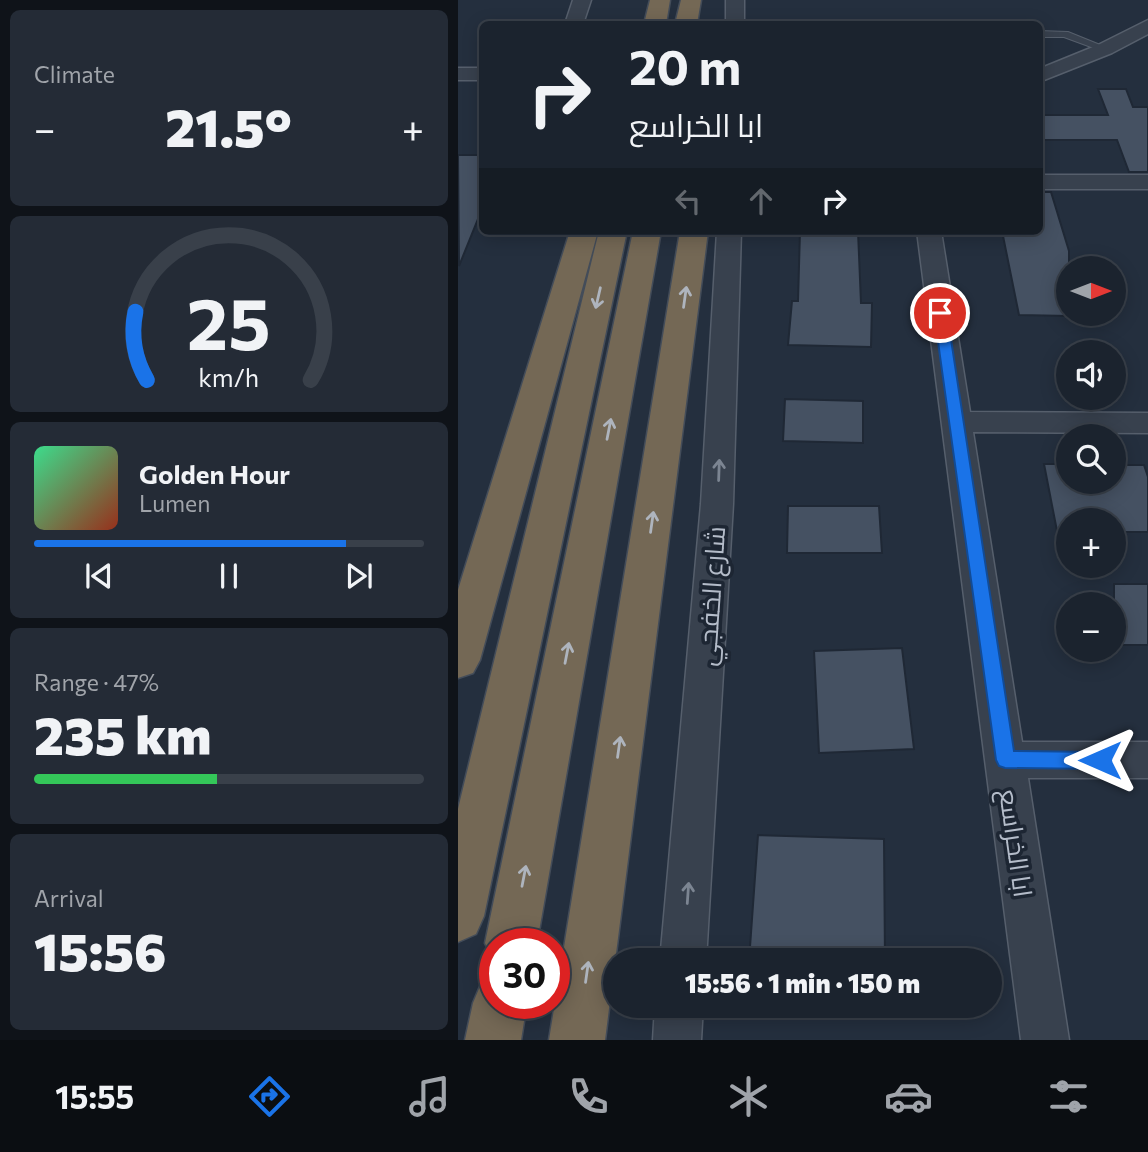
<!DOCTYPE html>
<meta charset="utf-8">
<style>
:root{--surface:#1b232e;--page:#242b36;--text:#f1f3f6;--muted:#a0a4aa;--line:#39404a;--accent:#1a73e8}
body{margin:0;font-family:Commissioner,Cairo,sans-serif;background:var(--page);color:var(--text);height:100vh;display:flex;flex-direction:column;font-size:26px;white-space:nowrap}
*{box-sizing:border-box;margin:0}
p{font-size:23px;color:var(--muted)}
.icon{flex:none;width:38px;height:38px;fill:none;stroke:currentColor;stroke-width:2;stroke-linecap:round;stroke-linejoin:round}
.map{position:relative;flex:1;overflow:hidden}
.details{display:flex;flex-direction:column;gap:10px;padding:10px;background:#0f1319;width:458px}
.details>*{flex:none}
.guide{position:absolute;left:21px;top:21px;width:564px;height:214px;border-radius:10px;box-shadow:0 4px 18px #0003,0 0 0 2px var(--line);background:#1b232e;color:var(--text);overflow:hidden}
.needle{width:46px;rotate:90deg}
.buttons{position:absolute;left:598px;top:256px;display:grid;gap:14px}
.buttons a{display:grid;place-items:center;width:70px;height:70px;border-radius:50%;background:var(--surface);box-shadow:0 4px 18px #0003,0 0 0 2px var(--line);font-size:35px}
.speed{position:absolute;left:21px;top:928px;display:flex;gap:14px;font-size:35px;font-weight:700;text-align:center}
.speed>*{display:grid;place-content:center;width:91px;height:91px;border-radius:50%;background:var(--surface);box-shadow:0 4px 18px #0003,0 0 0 2px var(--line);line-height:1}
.speed .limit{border:10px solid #d22;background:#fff;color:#111}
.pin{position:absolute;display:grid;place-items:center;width:60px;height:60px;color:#fff;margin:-30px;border:4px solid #fff;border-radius:50%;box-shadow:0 2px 7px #0007}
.me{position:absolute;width:77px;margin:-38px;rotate:270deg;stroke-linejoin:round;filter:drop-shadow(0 0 5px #0008)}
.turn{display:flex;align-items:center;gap:24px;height:147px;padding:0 35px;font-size:32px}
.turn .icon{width:91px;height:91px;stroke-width:2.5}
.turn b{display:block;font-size:49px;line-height:60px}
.lanes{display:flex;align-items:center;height:66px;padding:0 35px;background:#0003;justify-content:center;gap:35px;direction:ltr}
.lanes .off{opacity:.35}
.big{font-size:52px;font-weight:800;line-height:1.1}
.details .card{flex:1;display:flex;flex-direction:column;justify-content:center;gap:10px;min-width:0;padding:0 24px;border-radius:10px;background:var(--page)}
.details .dial{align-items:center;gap:0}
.dial svg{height:182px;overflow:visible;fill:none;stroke:var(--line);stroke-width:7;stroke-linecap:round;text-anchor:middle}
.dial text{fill:var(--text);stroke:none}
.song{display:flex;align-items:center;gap:21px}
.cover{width:84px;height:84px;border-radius:10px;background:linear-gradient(135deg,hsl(150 70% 55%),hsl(10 70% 35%))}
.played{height:7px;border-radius:4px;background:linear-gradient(90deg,var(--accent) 80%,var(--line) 80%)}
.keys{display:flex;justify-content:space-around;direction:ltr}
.heat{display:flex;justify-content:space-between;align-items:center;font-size:38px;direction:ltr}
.charge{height:10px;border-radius:5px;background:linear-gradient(90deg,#34c759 47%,var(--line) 0)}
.trip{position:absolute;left:145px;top:948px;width:399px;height:70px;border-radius:35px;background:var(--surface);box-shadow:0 4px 18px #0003,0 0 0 2px var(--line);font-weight:800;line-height:70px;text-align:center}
.tabs{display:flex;height:112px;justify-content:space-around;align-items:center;background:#0b0e12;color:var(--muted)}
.tabs .icon{width:49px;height:49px}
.tabs .on{color:var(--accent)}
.tabs b{font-size:32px;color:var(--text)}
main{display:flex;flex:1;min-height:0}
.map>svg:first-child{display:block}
.building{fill:#455162;stroke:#1f2835;stroke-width:2}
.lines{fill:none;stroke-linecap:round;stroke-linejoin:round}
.lane-casing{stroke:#565f6c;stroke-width:2}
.street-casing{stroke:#565f6c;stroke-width:3}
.highway-casing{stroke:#434c59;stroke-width:3}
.lane{fill:#38414e;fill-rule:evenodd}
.street{fill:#38414e;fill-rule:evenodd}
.highway{fill:#746855;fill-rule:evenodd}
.oneway{stroke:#aeb4bd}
.oneway2{stroke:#7c8592}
.route{fill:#1a73e8;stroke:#114b97;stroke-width:2}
.labels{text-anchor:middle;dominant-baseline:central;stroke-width:7;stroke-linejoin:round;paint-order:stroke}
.street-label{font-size:26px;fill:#b4bcc9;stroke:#1d2633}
</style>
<main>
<section class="details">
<div class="card"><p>Climate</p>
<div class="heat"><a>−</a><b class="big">21.5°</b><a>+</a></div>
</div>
<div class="card dial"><svg viewBox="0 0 100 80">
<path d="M14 69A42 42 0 1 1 86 69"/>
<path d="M14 69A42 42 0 0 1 9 39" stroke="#1a73e8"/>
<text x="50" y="56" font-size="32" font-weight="700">25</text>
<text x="50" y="72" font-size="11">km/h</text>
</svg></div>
<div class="card">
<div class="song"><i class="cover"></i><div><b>Golden Hour</b><p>Lumen</p></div></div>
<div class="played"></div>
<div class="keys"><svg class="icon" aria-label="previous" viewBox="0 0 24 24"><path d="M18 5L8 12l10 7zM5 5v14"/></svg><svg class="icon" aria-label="pause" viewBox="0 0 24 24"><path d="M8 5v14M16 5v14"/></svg><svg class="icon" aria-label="next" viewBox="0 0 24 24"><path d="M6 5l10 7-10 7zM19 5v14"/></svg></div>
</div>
<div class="card"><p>Range · 47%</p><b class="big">235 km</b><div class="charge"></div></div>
<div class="card"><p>Arrival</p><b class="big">15:56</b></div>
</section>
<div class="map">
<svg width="690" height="1040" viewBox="0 0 690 1040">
<rect width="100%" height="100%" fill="#242f3e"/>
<path class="building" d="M 640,89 L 668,89 L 675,107 L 690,107 L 690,172 L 671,172 L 659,140 L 585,140 L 581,115 L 650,115 Z
M 0,155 L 24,155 L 24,209 L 1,266 Z
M 581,192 L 593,192 L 611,251 L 611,316 L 561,315 L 544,231 L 581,231 Z
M 342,231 L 400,231 L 403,303 L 414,303 L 413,347 L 330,345 L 334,301 L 340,301 Z
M 327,399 L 405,401 L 405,443 L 325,441 Z
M 586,464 L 611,464 L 611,481 L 656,481 L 656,465 L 686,465 L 690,477 L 690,532 L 656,532 L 656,520 L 611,520 L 611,531 L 599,531 Z
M 330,506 L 421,506 L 424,553 L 329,553 Z
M 656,584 L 690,584 L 690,645 L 656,645 Z
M 444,648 L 456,749 L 361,753 L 356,651 Z
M 300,835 L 426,839 L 427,961 L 291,961 Z"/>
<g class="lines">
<g class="lane-casing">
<path id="lane" d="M 581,31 L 610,32 L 652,49 L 644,51 L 606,37 L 581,37 Z"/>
</g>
<g class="street-casing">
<path id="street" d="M 115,0 L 133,0 L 125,24 L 107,24 Z
M 268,0 L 286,0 L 286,24 L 268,24 Z
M 690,20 L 690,34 L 654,53 L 581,82 L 581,69 L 640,45 Z
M 0,68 L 24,68 L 24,80 L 0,80 Z
M 581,175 L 690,175 L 690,189 L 581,189 Z
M 259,231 L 283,231 L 275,504 L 248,961 L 202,961 L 243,504 Z
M 459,231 L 483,231 L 512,412 L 690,413 L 690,433 L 515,432 L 564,742 L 690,742 L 690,778 L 570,778 L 611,1040 L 563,1040 Z
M 197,1006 L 245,1006 L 243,1040 L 195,1040 Z"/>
</g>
<g class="highway-casing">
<path id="highway" d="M 192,0 L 212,0 L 208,24 L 186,24 Z
M 223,0 L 243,0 L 239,24 L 217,24 Z
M 112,231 L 140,231 L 22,660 L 15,673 L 0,678 L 0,590 Z
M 141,231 L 169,231 L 26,916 L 18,934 L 0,942 L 0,809 Z
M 175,231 L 203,231 L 79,943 L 37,943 L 37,963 L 27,943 Z
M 222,231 L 250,231 L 147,1040 L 91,1040 Z
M 37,978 L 37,1003 L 69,1003 L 63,1040 L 7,1040 L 15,1003 L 23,984 Z"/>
</g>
<use href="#lane" class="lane"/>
<use href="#street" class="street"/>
<use href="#highway" class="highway"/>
</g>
<defs><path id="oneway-shaft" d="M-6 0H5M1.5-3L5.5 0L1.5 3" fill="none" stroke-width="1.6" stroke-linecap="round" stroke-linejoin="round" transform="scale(1.75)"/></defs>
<g class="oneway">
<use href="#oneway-shaft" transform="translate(227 297) rotate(-82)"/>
<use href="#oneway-shaft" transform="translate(140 298) rotate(103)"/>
<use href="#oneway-shaft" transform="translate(151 429) rotate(-79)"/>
<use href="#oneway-shaft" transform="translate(194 522) rotate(-82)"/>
<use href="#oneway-shaft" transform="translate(109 653) rotate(-79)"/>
<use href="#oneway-shaft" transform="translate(161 747) rotate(-82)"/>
<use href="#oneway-shaft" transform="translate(66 876) rotate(-79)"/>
<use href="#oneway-shaft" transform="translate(129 972) rotate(-82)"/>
</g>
<g class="oneway2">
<use href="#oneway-shaft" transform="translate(261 470) rotate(-88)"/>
<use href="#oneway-shaft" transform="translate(230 893) rotate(-86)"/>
</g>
<path class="route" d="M 482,309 L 489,313 L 556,751 L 642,752 L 649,754 L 652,760 L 649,766 L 642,769 L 547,768 L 541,766 L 538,760 L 476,313 Z"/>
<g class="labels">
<g class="street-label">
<text transform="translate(252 596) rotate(-86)">شارع الخفجي</text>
<text transform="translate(559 843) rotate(82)">ابا الخراسع</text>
</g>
</g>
</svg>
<div class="buttons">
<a><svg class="needle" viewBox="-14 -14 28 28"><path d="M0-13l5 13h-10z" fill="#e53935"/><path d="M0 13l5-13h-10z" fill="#a0a4aa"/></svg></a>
<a><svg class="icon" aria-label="sound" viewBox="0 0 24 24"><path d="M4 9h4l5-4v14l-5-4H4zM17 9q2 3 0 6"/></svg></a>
<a><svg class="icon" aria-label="search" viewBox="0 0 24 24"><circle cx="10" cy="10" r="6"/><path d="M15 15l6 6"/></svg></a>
<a>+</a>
<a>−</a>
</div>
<div class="speed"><div class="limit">30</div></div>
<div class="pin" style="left:482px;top:313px;background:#d93025"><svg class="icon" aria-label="arrive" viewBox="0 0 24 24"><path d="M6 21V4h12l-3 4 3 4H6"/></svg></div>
<svg class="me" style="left:642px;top:760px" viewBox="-20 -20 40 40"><path d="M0-17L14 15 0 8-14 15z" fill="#1a73e8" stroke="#fff" stroke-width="4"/></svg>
<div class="trip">15:56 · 1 min · 150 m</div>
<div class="guide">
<div class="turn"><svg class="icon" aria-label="right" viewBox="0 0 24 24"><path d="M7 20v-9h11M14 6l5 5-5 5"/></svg><div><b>20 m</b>ابا الخراسع</div></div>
<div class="lanes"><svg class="icon off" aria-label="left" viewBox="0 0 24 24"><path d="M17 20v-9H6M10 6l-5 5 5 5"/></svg><svg class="icon off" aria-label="ahead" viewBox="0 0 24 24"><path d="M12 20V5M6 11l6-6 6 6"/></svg><svg class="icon" aria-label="right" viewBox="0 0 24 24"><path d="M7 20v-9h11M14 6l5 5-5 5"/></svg></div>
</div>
</div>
</main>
<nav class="tabs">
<b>15:55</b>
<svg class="icon on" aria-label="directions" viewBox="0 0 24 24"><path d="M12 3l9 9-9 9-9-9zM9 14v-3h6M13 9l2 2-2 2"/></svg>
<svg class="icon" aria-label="music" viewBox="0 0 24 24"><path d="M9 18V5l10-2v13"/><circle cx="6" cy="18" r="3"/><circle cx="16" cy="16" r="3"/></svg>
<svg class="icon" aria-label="phone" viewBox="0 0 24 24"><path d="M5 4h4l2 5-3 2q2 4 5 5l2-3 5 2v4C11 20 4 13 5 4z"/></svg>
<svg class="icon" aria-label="climate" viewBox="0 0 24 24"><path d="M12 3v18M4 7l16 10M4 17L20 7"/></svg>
<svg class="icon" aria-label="car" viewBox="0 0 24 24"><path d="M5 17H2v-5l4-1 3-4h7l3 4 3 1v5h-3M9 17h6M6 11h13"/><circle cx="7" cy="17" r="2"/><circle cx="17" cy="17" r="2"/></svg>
<svg class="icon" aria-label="filters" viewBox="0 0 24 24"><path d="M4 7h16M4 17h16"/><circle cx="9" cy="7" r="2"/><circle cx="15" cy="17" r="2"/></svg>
</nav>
